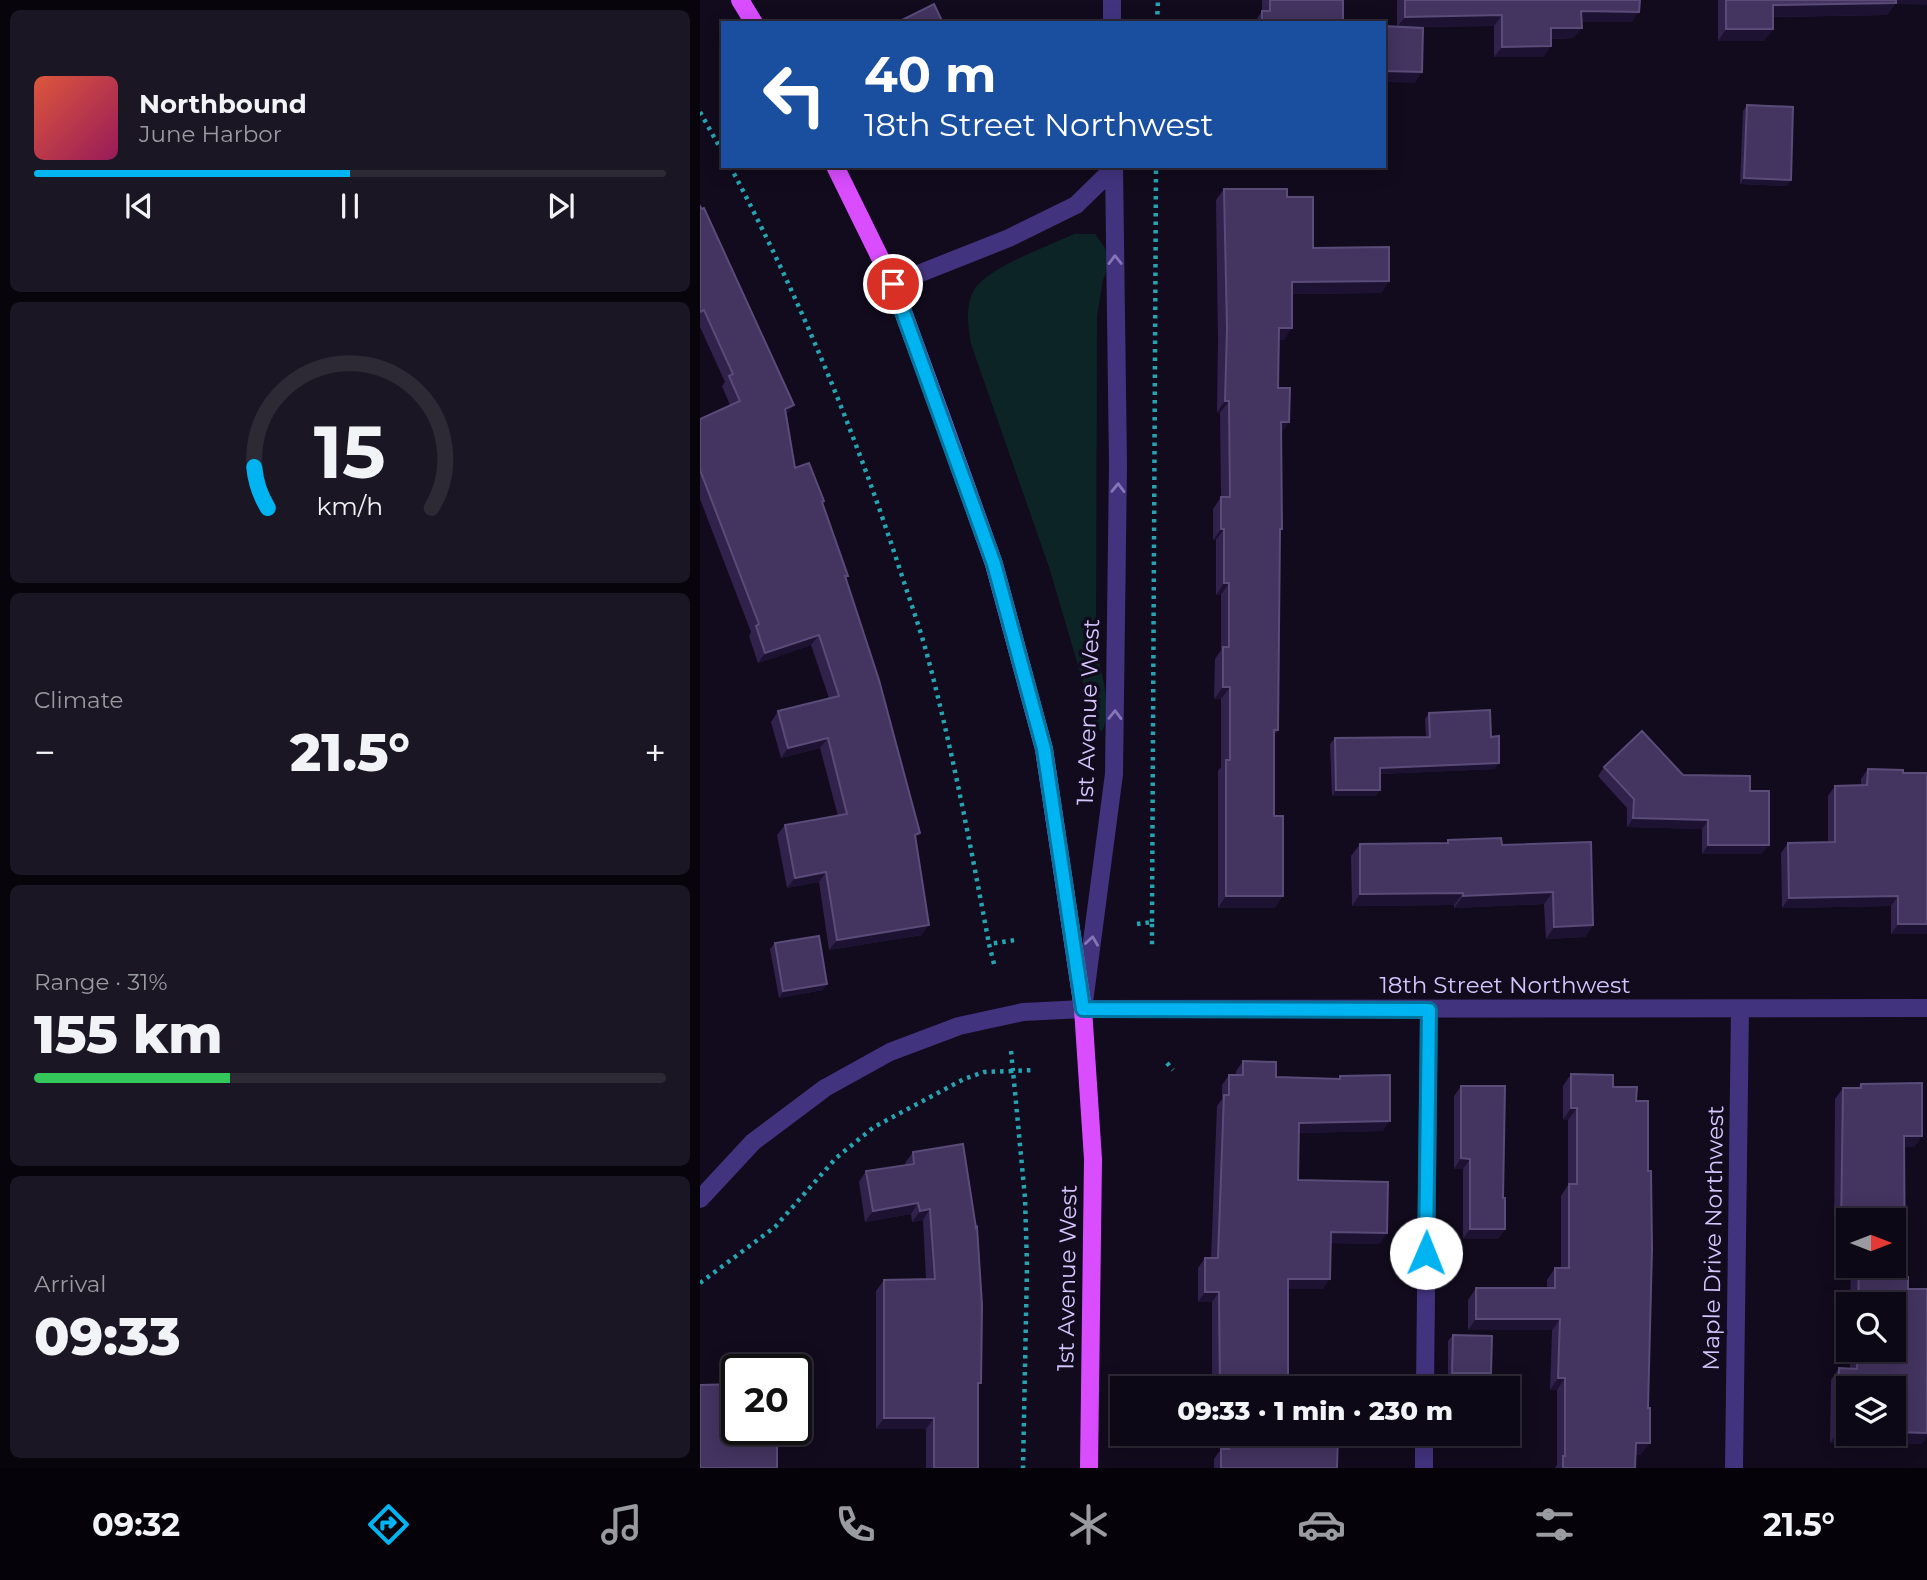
<!DOCTYPE html>
<meta charset="utf-8">
<style>
:root{--surface:#0d0816;--page:#1b1623;--text:#f1f3f6;--muted:#9a9aa1;--line:#2d2935;--accent:#00b3f1}
body{margin:0;font-family:Montserrat,sans-serif;background:var(--page);color:var(--text);height:100vh;display:flex;flex-direction:column;font-size:26px;white-space:nowrap}
*{box-sizing:border-box;margin:0}
p{font-size:23px;color:var(--muted)}
.icon{flex:none;width:38px;height:38px;fill:none;stroke:currentColor;stroke-width:2;stroke-linecap:round;stroke-linejoin:round}
.map{position:relative;flex:1;overflow:hidden}
.side{display:flex;flex-direction:column;gap:10px;padding:10px;background:#07040c;width:700px}
.side>*{flex:none}
.banner{position:absolute;left:21px;top:21px;width:665px;height:147px;border-radius:0px;box-shadow:0 4px 18px #0003,0 0 0 2px var(--line);background:#1a4fa0;color:#fff;overflow:hidden}
.needle{width:46px;rotate:90deg}
.tools{position:absolute;left:1136px;top:1208px;display:grid;gap:14px}
.tools a{display:grid;place-items:center;width:70px;height:70px;border-radius:0px;background:var(--surface);box-shadow:0 4px 18px #0003,0 0 0 2px var(--line);font-size:35px}
.speed{position:absolute;left:21px;top:1354px;display:flex;gap:14px;font-size:35px;font-weight:700;text-align:center}
.speed>*{display:grid;place-content:center;width:91px;height:91px;border-radius:50%;background:var(--surface);box-shadow:0 4px 18px #0003,0 0 0 2px var(--line);line-height:1}
.speed .limit{border:4px solid #111;border-radius:10px;background:#fff;color:#111}
.pin{position:absolute;display:grid;place-items:center;width:60px;height:60px;color:#fff;margin:-30px;border:4px solid #fff;border-radius:50%;box-shadow:0 2px 7px #0007}
.me{position:absolute;width:77px;margin:-38px;rotate:1deg;stroke-linejoin:round;filter:drop-shadow(0 0 5px #0008)}
.turn{display:flex;align-items:center;gap:24px;height:147px;padding:0 28px;font-size:32px}
.turn .icon{width:91px;height:91px;stroke-width:2.5}
.turn b{display:block;font-size:49px;line-height:60px}
.big{font-size:52px;font-weight:800;line-height:1.1}
.side .tile{flex:1;display:flex;flex-direction:column;justify-content:center;gap:10px;min-width:0;padding:0 24px;border-radius:10px;background:var(--page)}
.side .dial{align-items:center;gap:0}
.dial svg{height:182px;overflow:visible;fill:none;stroke:var(--line);stroke-width:7;stroke-linecap:round;text-anchor:middle}
.dial text{fill:var(--text);stroke:none}
.song{display:flex;align-items:center;gap:21px}
.cover{width:84px;height:84px;border-radius:10px;background:linear-gradient(135deg,hsl(10 70% 55%),hsl(330 70% 35%))}
.played{height:7px;border-radius:4px;background:linear-gradient(90deg,var(--accent) 50%,var(--line) 50%)}
.keys{display:flex;justify-content:space-around;direction:ltr}
.heat{display:flex;justify-content:space-between;align-items:center;font-size:38px;direction:ltr}
.charge{height:10px;border-radius:5px;background:linear-gradient(90deg,#34c759 31%,var(--line) 0)}
.trip{position:absolute;left:410px;top:1376px;width:410px;height:70px;border-radius:0px;background:var(--surface);box-shadow:0 4px 18px #0003,0 0 0 2px var(--line);font-weight:800;line-height:70px;text-align:center}
.tabs{display:flex;height:112px;justify-content:space-around;align-items:center;background:#050309;color:var(--muted)}
.tabs .icon{width:49px;height:49px}
.tabs .selected{color:var(--accent)}
.tabs b{font-size:32px;color:var(--text)}
main{display:flex;flex:1;min-height:0}
.map>svg:first-child{display:block}
.green{fill:#0d2427}
.lines{fill:none;stroke-linecap:round;stroke-linejoin:round}
.path{stroke:#27a4b2;stroke-width:4.5;stroke-dasharray:3.5 5;stroke-linecap:butt}
.service{stroke:#42337e;stroke-width:18}
.minor{stroke:#42337e;stroke-width:18}
.tertiary{stroke:#42337e;stroke-width:18}
.primary{stroke:#d94dff;stroke-width:18}
.wall{fill:#31224c}
.shaded-wall{fill:#1d1231}
.building{fill:#433460;stroke:#5a4b79;stroke-width:2}
.oneway{stroke:#8575b8}
.route-casing{stroke:#00749d;stroke-width:18}
.route{stroke:#00b3f1;stroke-width:12}
.labels{text-anchor:middle;dominant-baseline:central;stroke-width:7;stroke-linejoin:round;paint-order:stroke}
.street-label{font-size:23px;fill:#d6c6ff;stroke:#110b1d}
</style>
<main>
<section class="side">
<div class="tile">
<div class="song"><i class="cover"></i><div><b>Northbound</b><p>June Harbor</p></div></div>
<div class="played"></div>
<div class="keys"><svg class="icon" aria-label="previous" viewBox="0 0 24 24"><path d="M18 5L8 12l10 7zM5 5v14"/></svg><svg class="icon" aria-label="pause" viewBox="0 0 24 24"><path d="M8 5v14M16 5v14"/></svg><svg class="icon" aria-label="next" viewBox="0 0 24 24"><path d="M6 5l10 7-10 7zM19 5v14"/></svg></div>
</div>
<div class="tile dial"><svg viewBox="0 0 100 80">
<path d="M14 69A42 42 0 1 1 86 69"/>
<path d="M14 69A42 42 0 0 1 8 51" stroke="#00b3f1"/>
<text x="50" y="56" font-size="32" font-weight="700">15</text>
<text x="50" y="72" font-size="11">km/h</text>
</svg></div>
<div class="tile"><p>Climate</p>
<div class="heat"><a>−</a><b class="big">21.5°</b><a>+</a></div>
</div>
<div class="tile"><p>Range · 31%</p><b class="big">155 km</b><div class="charge"></div></div>
<div class="tile"><p>Arrival</p><b class="big">09:33</b></div>
</section>
<div class="map">
<svg width="1227" height="1468" viewBox="0 0 1227 1468">
<rect width="100%" height="100%" fill="#110b1d"/>
<path class="green" d="M 374,234 L 395,234 L 405,248 L 410,262 L 403,280 L 397,316 L 396,652 C 403,674 412,711 402,732 L 395,723 L 349,567 L 271,344 C 268,327 265,306 274,290 C 288,267 349,246 374,234 Z"/>
<g class="lines">
<path class="path" d="M 457,23 L 458,0
M 0,112 L 23,153
M 30,166 C 98,294 154,429 199,567 C 209,598 220,628 228,658 C 253,753 271,848 289,944
M 452,922 L 456,166
M 437,924 L 452,922 L 452,949
M 294,964 L 289,944 L 315,940
M 311,1051 L 313,1071 L 334,1070
M 467,1063 L 473,1070
M 0,1283 L 75,1227 L 136,1158 L 174,1127 L 264,1079 L 284,1072 L 313,1071 L 325,1198 L 327,1266 L 323,1468"/>
<path class="service" d="M 725,1388 L 729,1010
M 724,1468 L 724,1433"/>
<path class="minor" d="M 1034,1468 L 1040,1009"/>
<path class="tertiary" d="M 412,0 L 412,23
M 193,284 L 309,238 L 376,205 L 414,168
M 384,1002 L 414,774 L 418,464 L 414,166
M 0,1199 L 53,1142 L 125,1088 L 190,1052 L 259,1026 L 323,1012 L 383,1009 L 1227,1008"/>
<path class="primary" d="M 40,0 L 54,23
M 135,166 L 193,284 L 244,424 L 294,564 L 344,749 L 383,1009 L 393,1159 L 389,1468"/>
</g>
<path class="wall" d="M 562,0 L 643,0 L 643,23 L 554,23 L 562,11 Z
M 697,0 L 940,0 L 932,22 L 882,22 L 874,38 L 851,39 L 844,57 L 794,57 L 794,26 L 709,27 L 722,72 L 714,83 L 697,27 Z
M 1018,0 L 1227,0 L 1195,4 L 1187,15 L 1073,17 L 1073,29 L 1064,41 L 1018,41 Z
M 1047,105 L 1087,186 L 1040,184 L 1043,111 Z
M 524,189 L 587,197 L 613,248 L 689,281 L 681,293 L 592,294 L 584,340 L 579,340 L 578,388 L 581,433 L 578,730 L 574,735 L 575,908 L 518,908 L 518,771 L 521,767 L 521,699 L 514,699 L 515,659 L 521,650 L 521,595 L 516,595 L 516,540 L 513,540 L 513,509 L 521,497 L 520,413 L 517,412 L 518,340 L 516,200 Z
M 0,206 L 87,415 L 95,468 L 123,503 L 148,576 L 146,579 L 216,840 L 222,935 L 129,950 L 119,882 L 87,888 L 77,835 L 85,825 L 138,816 L 120,748 L 81,758 L 71,722 L 78,711 L 129,698 L 111,645 L 58,663 L 49,636 L 51,632 L 0,499 L 0,419 L 30,405 L 22,386 L 25,382 L 0,327 Z
M 729,713 L 791,737 L 795,769 L 680,774 L 676,796 L 632,796 L 630,744 L 635,738 L 726,737 L 725,719 Z
M 904,767 L 983,775 L 1050,791 L 1062,854 L 1002,854 L 1002,829 L 927,827 L 927,808 L 898,776 Z
M 1168,769 L 1203,773 L 1227,934 L 1191,934 L 1191,906 L 1082,908 L 1081,853 L 1088,843 L 1128,842 L 1128,796 L 1135,786 L 1161,785 L 1161,779 Z
M 748,840 L 802,845 L 893,925 L 885,937 L 846,939 L 844,904 L 754,908 L 754,905 L 652,906 L 651,856 L 660,844 L 746,843 Z
M 75,943 L 123,990 L 79,998 L 70,949 Z
M 543,1061 L 576,1077 L 638,1079 L 640,1076 L 683,1131 L 599,1133 L 598,1180 L 680,1244 L 631,1243 L 623,1289 L 588,1289 L 588,1376 L 640,1388 L 512,1388 L 512,1302 L 498,1302 L 498,1268 L 505,1258 L 511,1258 L 517,1106 L 522,1099 L 522,1085 L 529,1075 L 536,1075 L 536,1071 Z
M 871,1074 L 913,1087 L 936,1101 L 941,1455 L 936,1455 L 935,1468 L 855,1468 L 857,1465 L 857,1390 L 850,1390 L 852,1330 L 768,1330 L 768,1300 L 776,1288 L 847,1288 L 847,1280 L 855,1268 L 861,1268 L 861,1196 L 868,1185 L 868,1120 L 863,1120 L 863,1086 Z
M 1161,1084 L 1222,1136 L 1214,1147 L 1204,1147 L 1205,1277 L 1208,1289 L 1222,1444 L 1130,1443 L 1131,1380 L 1139,1368 L 1150,1369 L 1150,1349 L 1194,1349 L 1194,1304 L 1150,1304 L 1151,1265 L 1194,1265 L 1148,1220 L 1148,1244 L 1134,1244 L 1135,1099 L 1143,1088 L 1158,1088 Z
M 761,1086 L 803,1198 L 805,1229 L 798,1239 L 763,1239 L 763,1169 L 754,1169 L 754,1096 Z
M 263,1144 L 278,1388 L 278,1468 L 226,1468 L 226,1429 L 176,1429 L 176,1291 L 184,1280 L 226,1279 L 223,1220 L 212,1222 L 211,1214 L 165,1222 L 159,1182 L 166,1171 L 206,1165 L 205,1163 L 213,1152 Z
M 753,1335 L 791,1373 L 787,1379 L 748,1379 L 748,1341 Z
M 102,1358 L 102,1401 L 96,1409 L 96,1370 L 39,1370 L 46,1360 Z
M 521,1433 L 638,1433 L 637,1468 L 514,1468 L 514,1459 L 521,1449 Z"/>
<path class="shaded-wall" d="M 1190,0 L 1227,0 L 1227,5 L 1195,4 L 1187,15 L 1064,17 L 1073,5 Z
M 881,11 L 939,12 L 932,22 L 874,22 Z
M 802,15 L 794,26 L 697,27 L 705,17 Z
M 851,28 L 882,28 L 874,38 L 844,39 Z
M 1026,29 L 1073,29 L 1064,41 L 1018,41 Z
M 851,46 L 844,57 L 794,57 L 802,47 Z
M 684,71 L 722,72 L 714,83 L 684,82 Z
M 1044,178 L 1091,180 L 1087,186 L 1040,184 Z
M 689,281 L 681,293 L 584,294 L 592,282 Z
M 579,328 L 592,328 L 584,340 L 571,340 Z
M 525,401 L 529,401 L 520,413 L 517,412 Z
M 94,405 L 86,416 L 85,409 Z
M 581,422 L 589,422 L 581,434 Z
M 521,529 L 524,529 L 516,540 L 513,540 Z
M 524,583 L 529,583 L 521,595 L 516,595 Z
M 119,635 L 111,645 L 58,663 L 65,653 Z
M 523,687 L 530,687 L 521,699 L 514,699 Z
M 128,738 L 120,748 L 81,758 L 88,748 Z
M 799,763 L 795,769 L 676,774 L 680,768 Z
M 636,790 L 680,790 L 676,796 L 632,796 Z
M 933,818 L 1008,820 L 1002,829 L 927,827 Z
M 1008,845 L 1069,845 L 1062,854 L 1002,854 Z
M 126,872 L 119,882 L 87,888 L 95,878 Z
M 853,892 L 844,904 L 754,908 L 763,896 Z
M 763,893 L 754,905 L 652,906 L 660,894 Z
M 526,896 L 583,896 L 575,908 L 518,908 Z
M 1198,896 L 1191,906 L 1082,908 L 1089,898 Z
M 1198,924 L 1227,924 L 1227,934 L 1191,934 Z
M 229,925 L 222,935 L 129,950 L 137,940 Z
M 893,925 L 885,937 L 846,939 L 854,927 Z
M 127,984 L 123,990 L 79,998 L 83,991 Z
M 871,1108 L 877,1108 L 868,1120 L 863,1120 Z
M 690,1121 L 683,1131 L 592,1133 L 599,1123 Z
M 1204,1136 L 1222,1136 L 1214,1147 L 1196,1147 Z
M 761,1158 L 770,1159 L 763,1169 L 754,1169 Z
M 218,1203 L 211,1214 L 165,1222 L 173,1211 Z
M 230,1209 L 223,1220 L 212,1222 L 220,1211 Z
M 770,1229 L 805,1229 L 798,1239 L 763,1239 Z
M 631,1232 L 687,1233 L 680,1244 L 624,1243 Z
M 1141,1232 L 1148,1232 L 1148,1244 L 1134,1244 Z
M 588,1279 L 630,1279 L 623,1289 L 581,1289 Z
M 505,1292 L 519,1292 L 512,1302 L 498,1302 Z
M 776,1319 L 860,1319 L 852,1330 L 768,1330 Z
M 752,1373 L 791,1373 L 787,1379 L 748,1379 Z
M 858,1378 L 865,1378 L 857,1390 L 850,1390 Z
M 96,1401 L 102,1401 L 96,1409 Z
M 184,1418 L 234,1418 L 226,1429 L 176,1429 Z
M 1138,1431 L 1148,1431 L 1148,1433 L 1227,1433 L 1227,1437 L 1222,1444 L 1130,1443 Z
M 936,1443 L 950,1443 L 941,1455 L 928,1455 Z"/>
<path class="building" d="M 570,0 L 643,0 L 643,23 L 562,23 L 562,11 L 570,11 Z
M 705,0 L 940,0 L 939,12 L 881,11 L 882,28 L 851,28 L 851,46 L 802,47 L 802,15 L 705,17 Z
M 1026,0 L 1196,0 L 1196,3 L 1073,5 L 1073,29 L 1026,29 Z
M 234,4 L 243,23 L 203,23 L 202,20 Z
M 684,26 L 723,28 L 722,72 L 684,71 Z
M 1047,105 L 1093,107 L 1091,180 L 1044,178 Z
M 524,189 L 587,189 L 587,197 L 613,197 L 613,248 L 689,247 L 689,281 L 592,282 L 592,328 L 579,328 L 578,388 L 590,388 L 589,422 L 581,422 L 582,529 L 580,529 L 578,730 L 574,730 L 574,816 L 583,816 L 583,896 L 526,896 L 526,760 L 530,760 L 530,687 L 523,687 L 523,647 L 529,647 L 529,583 L 524,583 L 524,529 L 521,529 L 521,497 L 530,497 L 529,401 L 525,401 L 527,328 Z
M 0,206 L 2,209 L 4,208 L 94,405 L 85,409 L 95,468 L 109,463 L 124,501 L 122,502 L 148,576 L 145,576 L 179,680 L 220,833 L 215,835 L 229,925 L 137,940 L 126,872 L 95,878 L 85,825 L 147,814 L 128,738 L 88,748 L 78,711 L 139,696 L 119,635 L 65,653 L 56,626 L 59,624 L 0,470 L 0,419 L 40,401 L 29,376 L 33,374 L 4,310 L 0,312 Z
M 790,710 L 791,737 L 799,736 L 799,763 L 680,768 L 680,790 L 636,790 L 635,738 L 730,737 L 729,713 Z
M 942,731 L 983,775 L 1050,776 L 1050,791 L 1069,791 L 1069,845 L 1008,845 L 1008,820 L 933,818 L 934,799 L 904,767 Z
M 1168,769 L 1203,770 L 1203,773 L 1227,773 L 1227,924 L 1198,924 L 1198,896 L 1089,898 L 1088,843 L 1135,842 L 1135,786 L 1167,785 Z
M 801,838 L 802,845 L 891,842 L 893,925 L 854,927 L 853,892 L 763,896 L 763,893 L 660,894 L 660,844 L 748,843 L 748,840 Z
M 119,936 L 127,984 L 83,991 L 75,943 Z
M 543,1061 L 576,1062 L 576,1077 L 640,1079 L 640,1076 L 690,1075 L 690,1121 L 599,1123 L 598,1180 L 688,1182 L 687,1233 L 631,1232 L 630,1279 L 588,1279 L 588,1376 L 640,1377 L 640,1388 L 527,1388 L 527,1386 L 520,1386 L 519,1292 L 505,1292 L 505,1258 L 518,1258 L 524,1095 L 529,1095 L 529,1075 L 543,1075 Z
M 871,1074 L 913,1075 L 913,1087 L 937,1087 L 936,1101 L 948,1101 L 948,1171 L 951,1171 L 952,1249 L 948,1408 L 950,1408 L 950,1443 L 936,1443 L 935,1468 L 863,1468 L 863,1456 L 865,1456 L 865,1378 L 858,1378 L 860,1319 L 776,1319 L 776,1288 L 855,1288 L 855,1268 L 869,1268 L 869,1184 L 877,1184 L 877,1108 L 871,1108 Z
M 1222,1083 L 1222,1136 L 1204,1136 L 1205,1277 L 1208,1277 L 1208,1289 L 1227,1289 L 1227,1433 L 1194,1432 L 1194,1388 L 1148,1388 L 1148,1431 L 1138,1431 L 1139,1368 L 1157,1369 L 1158,1349 L 1194,1349 L 1194,1304 L 1158,1304 L 1159,1265 L 1194,1265 L 1194,1220 L 1148,1220 L 1148,1232 L 1141,1232 L 1143,1088 L 1161,1088 L 1161,1084 Z
M 761,1086 L 805,1086 L 803,1198 L 805,1198 L 805,1229 L 770,1229 L 770,1159 L 761,1158 Z
M 263,1144 L 276,1228 L 277,1227 L 282,1305 L 281,1383 L 278,1383 L 278,1468 L 234,1468 L 234,1418 L 184,1418 L 184,1280 L 235,1279 L 230,1209 L 220,1211 L 218,1203 L 173,1211 L 166,1171 L 214,1164 L 213,1152 Z
M 753,1335 L 792,1336 L 791,1373 L 752,1373 Z
M 102,1358 L 102,1401 L 96,1401 L 96,1370 L 46,1370 L 46,1360 Z
M 37,1384 L 37,1430 L 77,1430 L 77,1468 L 0,1468 L 0,1385 Z
M 528,1433 L 638,1433 L 637,1468 L 521,1468 L 521,1449 L 529,1449 Z"/>
<defs><path id="oneway-chevron" d="M-2-3.5L2.5 0L-2 3.5" fill="none" stroke-width="1.6" stroke-linecap="round" stroke-linejoin="round" transform="scale(1.75)"/></defs>
<g class="oneway">
<use href="#oneway-chevron" transform="translate(415 260) rotate(-91)"/>
<use href="#oneway-chevron" transform="translate(418 488) rotate(-89)"/>
<use href="#oneway-chevron" transform="translate(415 715) rotate(-89)"/>
<use href="#oneway-chevron" transform="translate(392 941) rotate(-82)"/>
</g>
<g class="lines">
<g class="route-casing">
<path id="route" d="M 193,284 L 294,564 L 344,749 L 383,1009 L 729,1010 L 726,1253"/>
</g>
<use href="#route" class="route"/>
</g>
<g class="labels">
<g class="street-label">
<text transform="translate(388 712) rotate(-88)">1st Avenue West</text>
<text x="805" y="985">18th Street Northwest</text>
<text transform="translate(1013 1238) rotate(-89)">Maple Drive Northwest</text>
<text transform="translate(367 1278) rotate(-89)">1st Avenue West</text>
</g>
</g>
</svg>
<div class="tools">
<a><svg class="needle" viewBox="-14 -14 28 28"><path d="M0-13l5 13h-10z" fill="#e53935"/><path d="M0 13l5-13h-10z" fill="#9a9aa1"/></svg></a>
<a><svg class="icon" aria-label="search" viewBox="0 0 24 24"><circle cx="10" cy="10" r="6"/><path d="M15 15l6 6"/></svg></a>
<a><svg class="icon" aria-label="layers" viewBox="0 0 24 24"><path d="M12 4l9 5-9 5-9-5zM3 14l9 5 9-5"/></svg></a>
</div>
<div class="speed"><div class="limit">20</div></div>
<div class="pin" style="left:193px;top:284px;background:#d93025"><svg class="icon" aria-label="arrive" viewBox="0 0 24 24"><path d="M6 21V4h12l-3 4 3 4H6"/></svg></div>
<svg class="me" style="left:726px;top:1253px" viewBox="-20 -20 40 40"><circle r="19" fill="#fff"/><path d="M0-13L10 11 0 6-10 11z" fill="#00b3f1"/></svg>
<div class="trip">09:33 · 1 min · 230 m</div>
<div class="banner">
<div class="turn"><svg class="icon" aria-label="left" viewBox="0 0 24 24"><path d="M17 20v-9H6M10 6l-5 5 5 5"/></svg><div><b>40 m</b>18th Street Northwest</div></div>
</div>
</div>
</main>
<nav class="tabs">
<b>09:32</b>
<svg class="icon selected" aria-label="directions" viewBox="0 0 24 24"><path d="M12 3l9 9-9 9-9-9zM9 14v-3h6M13 9l2 2-2 2"/></svg>
<svg class="icon" aria-label="music" viewBox="0 0 24 24"><path d="M9 18V5l10-2v13"/><circle cx="6" cy="18" r="3"/><circle cx="16" cy="16" r="3"/></svg>
<svg class="icon" aria-label="phone" viewBox="0 0 24 24"><path d="M5 4h4l2 5-3 2q2 4 5 5l2-3 5 2v4C11 20 4 13 5 4z"/></svg>
<svg class="icon" aria-label="climate" viewBox="0 0 24 24"><path d="M12 3v18M4 7l16 10M4 17L20 7"/></svg>
<svg class="icon" aria-label="car" viewBox="0 0 24 24"><path d="M5 17H2v-5l4-1 3-4h7l3 4 3 1v5h-3M9 17h6M6 11h13"/><circle cx="7" cy="17" r="2"/><circle cx="17" cy="17" r="2"/></svg>
<svg class="icon" aria-label="filters" viewBox="0 0 24 24"><path d="M4 7h16M4 17h16"/><circle cx="9" cy="7" r="2"/><circle cx="15" cy="17" r="2"/></svg>
<b>21.5°</b>
</nav>
